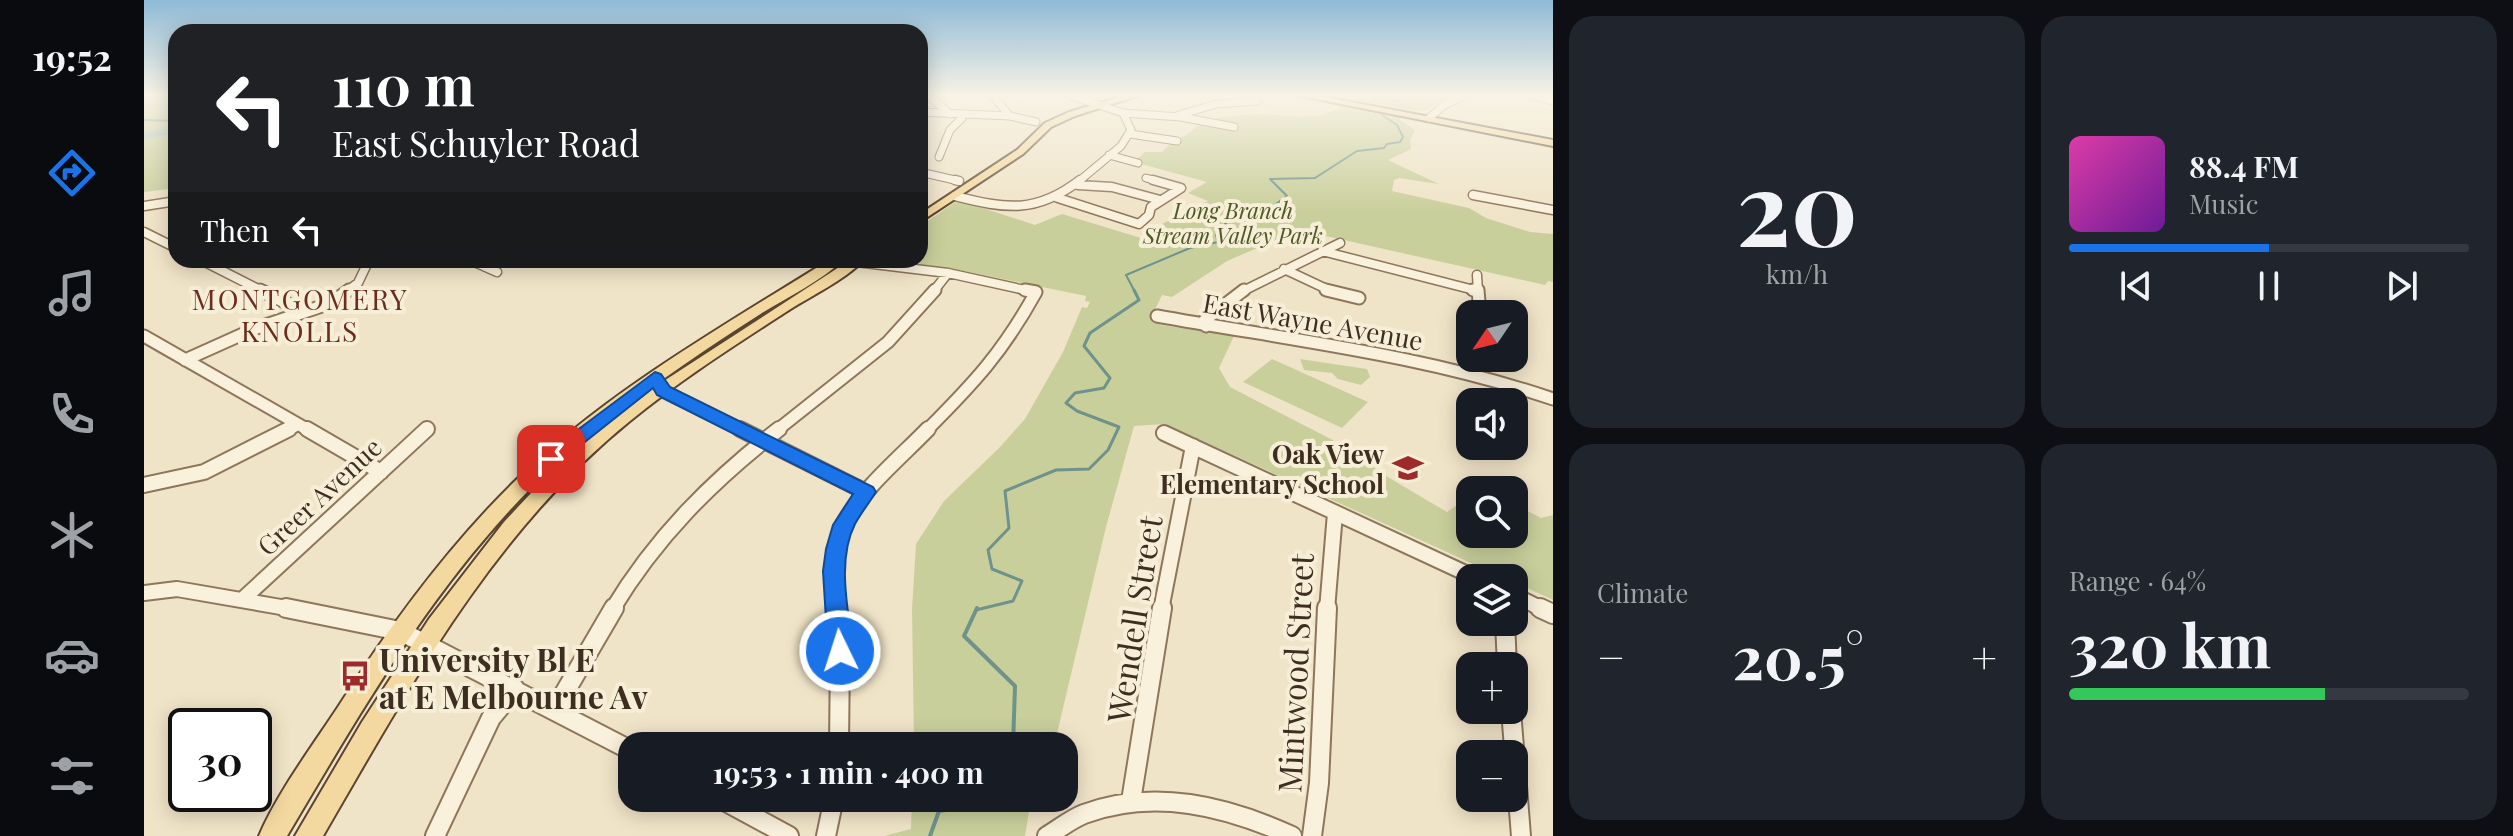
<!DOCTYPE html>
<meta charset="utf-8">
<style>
:root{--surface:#171b24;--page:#20242c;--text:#f1f3f6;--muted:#9ea1a6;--line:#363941;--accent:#1a73e8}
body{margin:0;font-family:"Playfair Display",serif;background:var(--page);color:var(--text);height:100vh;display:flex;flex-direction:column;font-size:30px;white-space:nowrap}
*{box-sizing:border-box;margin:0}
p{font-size:26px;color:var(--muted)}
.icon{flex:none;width:44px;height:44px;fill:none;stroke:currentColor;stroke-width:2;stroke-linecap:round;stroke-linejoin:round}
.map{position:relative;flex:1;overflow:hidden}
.panel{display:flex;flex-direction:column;gap:16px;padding:16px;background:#0d0f14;width:960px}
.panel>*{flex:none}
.hud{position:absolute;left:24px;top:24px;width:760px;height:244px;border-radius:24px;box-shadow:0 4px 20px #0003;background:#202124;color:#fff;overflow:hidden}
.needle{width:52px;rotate:235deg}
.fabs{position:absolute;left:1312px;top:300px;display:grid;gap:16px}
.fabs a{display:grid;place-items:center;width:72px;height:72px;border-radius:16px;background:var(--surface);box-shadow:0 4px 20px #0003;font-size:40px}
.speed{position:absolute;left:24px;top:708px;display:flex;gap:16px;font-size:40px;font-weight:700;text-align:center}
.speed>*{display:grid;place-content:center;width:104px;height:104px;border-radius:50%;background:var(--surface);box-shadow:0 4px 20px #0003;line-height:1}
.speed .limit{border:4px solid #111;border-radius:12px;background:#fff;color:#111}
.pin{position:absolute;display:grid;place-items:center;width:68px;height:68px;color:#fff;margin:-34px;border-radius:16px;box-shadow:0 4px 12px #0006}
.me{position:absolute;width:88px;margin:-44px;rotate:356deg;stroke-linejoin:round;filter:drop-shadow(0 0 6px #0008)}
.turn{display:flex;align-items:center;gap:28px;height:168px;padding:0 32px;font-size:36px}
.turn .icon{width:104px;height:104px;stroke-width:2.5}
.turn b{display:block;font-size:56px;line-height:68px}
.then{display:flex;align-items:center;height:76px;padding:0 32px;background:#0003;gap:16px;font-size:30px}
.big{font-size:60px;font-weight:700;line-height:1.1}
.panel .tile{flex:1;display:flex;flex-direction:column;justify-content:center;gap:12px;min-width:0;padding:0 28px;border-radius:24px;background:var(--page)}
.panel .dial{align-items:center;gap:0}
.dial b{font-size:104px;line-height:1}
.song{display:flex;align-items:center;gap:24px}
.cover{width:96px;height:96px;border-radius:12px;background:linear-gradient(135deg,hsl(320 70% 55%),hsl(280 70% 35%))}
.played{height:8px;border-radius:4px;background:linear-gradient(90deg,var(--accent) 50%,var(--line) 50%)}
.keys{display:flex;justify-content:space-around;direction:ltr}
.heat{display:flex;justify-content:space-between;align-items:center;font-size:44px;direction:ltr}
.charge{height:12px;border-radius:6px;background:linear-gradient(90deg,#34c759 64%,var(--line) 0)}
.panel .tiles{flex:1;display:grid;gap:16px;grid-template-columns:repeat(2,1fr)}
.trip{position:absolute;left:474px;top:732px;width:460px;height:80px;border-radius:24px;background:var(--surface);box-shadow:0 4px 20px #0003;font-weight:700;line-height:80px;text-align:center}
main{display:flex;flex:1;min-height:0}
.menu{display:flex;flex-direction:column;width:144px;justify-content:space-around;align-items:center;background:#090b0e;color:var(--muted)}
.menu .icon{width:56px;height:56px}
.menu .on{color:var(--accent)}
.menu b{font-size:36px;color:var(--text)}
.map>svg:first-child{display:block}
.green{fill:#c9cf9b}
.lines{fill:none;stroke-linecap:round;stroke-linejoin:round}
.stream-far2{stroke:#6f938a;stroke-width:2}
.stream-far1{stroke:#6f938a;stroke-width:3}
.stream{stroke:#6f938a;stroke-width:4}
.river{fill:#a9c4bc;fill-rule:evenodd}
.minor-far4-casing{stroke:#8d765c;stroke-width:9}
.minor-far3-casing{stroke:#8d765c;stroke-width:11}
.minor-far2-casing{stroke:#8d765c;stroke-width:15}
.minor-far1-casing{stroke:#8d765c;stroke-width:18}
.minor-casing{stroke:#8d765c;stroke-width:22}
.major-casing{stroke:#5b4430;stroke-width:4}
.minor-far4{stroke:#faf1dc;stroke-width:7}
.minor-far3{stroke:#faf1dc;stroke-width:8}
.minor-far2{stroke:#faf1dc;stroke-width:11}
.minor-far1{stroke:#faf1dc;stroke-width:14}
.minor{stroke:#faf1dc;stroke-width:18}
.major{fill:#f3d9a0;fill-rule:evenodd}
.route{fill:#1a73e8;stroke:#114b97;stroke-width:2}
.labels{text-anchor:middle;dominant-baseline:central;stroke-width:8;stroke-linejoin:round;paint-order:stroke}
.far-park-label{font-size:22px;font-style:italic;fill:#4d5a26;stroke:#f7eed8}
.street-label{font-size:26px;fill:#3d2e20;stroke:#f7eed8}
.poi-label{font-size:26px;font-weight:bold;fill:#3d2e20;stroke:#f7eed8;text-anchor:end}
.neighbourhood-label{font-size:28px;letter-spacing:2px;fill:#6b2e1e;stroke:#f7eed8}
.near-street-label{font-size:32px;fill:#3d2e20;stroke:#f7eed8}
.near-poi-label{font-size:32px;font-weight:bold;fill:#3d2e20;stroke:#f7eed8;text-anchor:start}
</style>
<main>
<nav class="menu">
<b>19:52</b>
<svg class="icon on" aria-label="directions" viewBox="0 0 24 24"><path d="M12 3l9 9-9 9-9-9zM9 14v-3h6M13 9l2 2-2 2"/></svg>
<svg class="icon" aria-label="music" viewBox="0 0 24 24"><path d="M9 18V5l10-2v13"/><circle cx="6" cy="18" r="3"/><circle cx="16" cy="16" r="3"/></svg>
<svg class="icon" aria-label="phone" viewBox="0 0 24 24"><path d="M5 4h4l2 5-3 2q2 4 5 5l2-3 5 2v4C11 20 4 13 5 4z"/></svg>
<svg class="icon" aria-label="climate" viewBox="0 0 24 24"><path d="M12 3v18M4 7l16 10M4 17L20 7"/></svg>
<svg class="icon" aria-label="car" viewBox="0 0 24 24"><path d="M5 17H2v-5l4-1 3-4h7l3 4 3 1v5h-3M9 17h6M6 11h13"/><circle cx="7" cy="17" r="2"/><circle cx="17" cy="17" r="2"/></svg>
<svg class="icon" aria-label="filters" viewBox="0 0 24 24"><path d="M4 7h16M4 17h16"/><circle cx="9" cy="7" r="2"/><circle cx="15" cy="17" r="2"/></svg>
</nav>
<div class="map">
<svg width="1409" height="836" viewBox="0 0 1409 836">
<rect width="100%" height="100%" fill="#f0e4c8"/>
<path class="green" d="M 0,95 L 32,95 L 32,188 L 0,192 Z
M 1222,95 L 1307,95 L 1283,110 L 1274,111 L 1211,100 Z
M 1198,104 L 1259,116 L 1255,119 L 1271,130 L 1266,140 L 1267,149 L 1244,160 L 1295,184 L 1255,178 L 1250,180 L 1248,191 L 1325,208 L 1342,218 L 1386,232 L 1409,234 L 1409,282 L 1404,281 L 1401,285 L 1155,230 L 1083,261 L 1028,297 L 1018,295 L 1007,318 L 1017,325 L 1090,336 L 1075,368 L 1086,387 L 1212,452 L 1237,473 L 1303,512 L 1326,496 L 1326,534 L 1370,534 L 1370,504 L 1397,518 L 1409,515 L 1409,600 L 1370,582 L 1370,578 L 1360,578 L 1021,424 L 990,426 L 962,527 L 910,746 L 770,746 L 768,609 L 772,544 L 800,501 L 855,448 L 881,419 L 919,352 L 938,307 L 943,308 L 946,302 L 941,301 L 942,296 L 825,272 L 740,260 L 776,260 L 776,230 L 784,224 L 781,223 L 814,200 L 891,225 L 918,214 L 997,238 L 1016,225 L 1064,201 L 1044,193 L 1063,182 L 990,162 L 1001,152 L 1018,152 C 1028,139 1046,136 1056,123 L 1066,124 L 1075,117 C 1088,117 1100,114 1113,114 C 1138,114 1179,124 1198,104 Z
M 1128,359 L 1224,402 L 1198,428 L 1099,382 Z
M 1156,359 L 1223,369 L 1226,377 L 1217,385 L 1194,379 L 1188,373 L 1160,370 Z
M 768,798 L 897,798 L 885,811 L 881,836 L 740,836 L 767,829 Z"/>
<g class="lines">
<path class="stream-far2" d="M 1249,101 L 1256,100 L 1259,95
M 0,120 L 32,121
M 991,292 L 982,275 L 1046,248 L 1074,242 L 1072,235 L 1087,217 L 1111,216 L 1128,220 L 1129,206 L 1143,196 L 1126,179 L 1171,178 L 1213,151 L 1240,148 L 1243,144 L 1256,142 L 1259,137 L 1253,125 L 1238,115"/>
<path class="stream-far1" d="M 832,610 L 869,601 L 878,581 L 848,569 L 844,550 L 865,528 L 861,491 L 912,470 L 945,469 L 964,450 L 975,427 L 933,411 L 922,403 L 931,393 L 960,388 L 966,378 L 940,346 L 946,333 L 995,300 L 990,290"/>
<path class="stream" d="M 833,608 L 820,636 L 871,686 L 869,746
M 786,836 L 795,811 L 859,801 L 859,798"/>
<path class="river" d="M 32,127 L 32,133 L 0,139 L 0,133 Z"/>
<g class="minor-far4-casing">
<path id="minor-far4" d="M 784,95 L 806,114
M 848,95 L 866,116
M 925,95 L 979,113 L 1037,117 L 1090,127
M 1387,95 L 1409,101
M 776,112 L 866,116 L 892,122
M 1035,115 L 1072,104 L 1113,101
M 1285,118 L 1299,106 L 1321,95
M 986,134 L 1033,141
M 965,155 L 994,163
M 795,157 L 806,130 L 818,118 L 817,115
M 776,172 L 815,181
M 1002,178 L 1016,182
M 934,182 L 977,146 L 987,130 L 979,113"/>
</g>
<g class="minor-far3-casing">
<path id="minor-far3" d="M 811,180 L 815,181
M 934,185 L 968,187 L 1016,200
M 1329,195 L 1409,210
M 811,196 C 862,209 892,214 936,180
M 914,198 L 995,224 L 1005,215 L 1007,207 L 1037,188 L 1009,180
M 0,206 L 32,201
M 0,232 L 32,248
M 1178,251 L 1334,291
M 57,260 L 120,292
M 326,260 L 353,272
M 696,260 L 804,273 L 890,292
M 1140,269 L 1189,292
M 1333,275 L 1334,292
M 202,292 L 214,283 L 225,260
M 789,292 L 804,273
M 1097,292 L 1196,243"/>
</g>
<g class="minor-far2-casing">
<path id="minor-far2" d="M 116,290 L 161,312
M 1182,290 L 1215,298
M 1329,290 L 1334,291
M 1334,290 L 1336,314
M 1013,316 C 1146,340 1280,355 1409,399
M 1062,326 L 1061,320 L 1100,290
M 0,336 L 166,431
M 41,360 L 110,329 L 187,303 L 205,290
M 514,382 L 519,391 L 600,431
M 142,431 L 153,425
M 280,431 L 283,429
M 632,431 L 744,342 L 791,290
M 782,431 C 830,383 859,352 892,292 L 881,290"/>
</g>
<g class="minor-far1-casing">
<path id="minor-far1" d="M 163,429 L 237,472
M 596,429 L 722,492
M 1020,433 L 1332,578
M 0,485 L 60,472 L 145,429
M 0,593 L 33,589 L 154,610
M 1370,595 L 1400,610
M 99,599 L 283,429
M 468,610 C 512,537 568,481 635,429
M 693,610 C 691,583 687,548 700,523 C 720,487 756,458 784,429
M 1017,610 L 1049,446
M 1183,610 L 1191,513"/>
</g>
<g class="minor-casing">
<path id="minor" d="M 142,608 L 256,631 L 488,751
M 693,608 L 696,651 L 695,746
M 1396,608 L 1409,614
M 1361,622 L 1363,666
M 411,709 L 470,608
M 1367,710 L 1377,836
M 575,798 L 645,836
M 987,801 L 1018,608
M 291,836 L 347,718 L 371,689
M 682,836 L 690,798
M 903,836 C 915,829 927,819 940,814 C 1010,788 1082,806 1148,836
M 1168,836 L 1175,783 L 1183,608"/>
</g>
<g class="major-casing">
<path id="major" d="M 983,95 L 996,95 L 931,116 L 907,127 L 879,154 L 776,222 L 776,214 L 873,150 L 901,123 L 925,112 Z
M 1152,95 L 1170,95 L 1409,140 L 1409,146 Z
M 685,260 L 699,260 C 677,281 644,297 618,313 C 563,348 510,384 459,424 C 319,533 232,686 143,836 L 115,836 C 132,795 169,745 194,707 C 245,627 301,550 369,483 C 461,393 576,328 685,260 Z
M 706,260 L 720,260 C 700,280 669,295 645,310 C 591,345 536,380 486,421 C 349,532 266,686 179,836 L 151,836 L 218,722 L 285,619 L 360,522 L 402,477 L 447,435 L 509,388 Z"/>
</g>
<use href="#minor-far4" class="minor-far4"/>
<use href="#minor-far3" class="minor-far3"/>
<use href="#minor-far2" class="minor-far2"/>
<use href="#minor-far1" class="minor-far1"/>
<use href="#minor" class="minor"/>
<use href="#major" class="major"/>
</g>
<linearGradient id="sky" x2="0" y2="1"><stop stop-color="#8fbad6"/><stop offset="0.45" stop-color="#f8f3e6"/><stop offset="1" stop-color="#f8f3e6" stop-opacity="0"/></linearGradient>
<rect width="1409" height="212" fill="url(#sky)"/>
<path class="route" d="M 511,372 L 517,374 L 526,387 L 729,487 L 732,492 C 725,503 717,513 711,524 C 692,561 705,613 709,651 L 705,659 L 696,662 L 688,659 L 684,651 L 679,571 L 682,549 L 689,525 L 709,494 L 513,395 L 509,388 L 413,464 L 400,464 L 397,459 L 400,455 Z"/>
<defs>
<g id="school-bare" transform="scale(2.4)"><path d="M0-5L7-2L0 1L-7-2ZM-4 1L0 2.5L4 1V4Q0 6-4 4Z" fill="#9e2a2b" stroke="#f7eed8" stroke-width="2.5" paint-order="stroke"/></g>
<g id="bus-bare" transform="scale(2.4)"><path d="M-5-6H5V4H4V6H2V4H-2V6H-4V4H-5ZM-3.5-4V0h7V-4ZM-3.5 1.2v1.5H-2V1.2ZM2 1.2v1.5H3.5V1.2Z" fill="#9e2a2b" stroke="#f7eed8" stroke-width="2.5" paint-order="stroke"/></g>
</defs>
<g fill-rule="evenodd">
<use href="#school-bare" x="1264" y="468"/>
<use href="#bus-bare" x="211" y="676"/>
</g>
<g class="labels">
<g class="far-park-label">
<text x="1089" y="210">Long Branch<tspan x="1089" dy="25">Stream Valley Park</tspan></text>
</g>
<g class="street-label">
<text transform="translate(1169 321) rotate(10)">East Wayne Avenue</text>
<text transform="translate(175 496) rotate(-43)">Greer Avenue</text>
</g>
<g class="poi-label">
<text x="1240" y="453">Oak View<tspan x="1240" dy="30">Elementary School</tspan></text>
</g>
<g class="neighbourhood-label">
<text x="156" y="298">MONTGOMERY<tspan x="156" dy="32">KNOLLS</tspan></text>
</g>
<g class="near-street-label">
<text transform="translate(989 619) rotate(-81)">Wendell Street</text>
<text transform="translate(1150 673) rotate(-87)">Mintwood Street</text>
</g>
<g class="near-poi-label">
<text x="235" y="658">University Bl E<tspan x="235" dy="37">at E Melbourne Av</tspan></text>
</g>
</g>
</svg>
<div class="fabs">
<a><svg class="needle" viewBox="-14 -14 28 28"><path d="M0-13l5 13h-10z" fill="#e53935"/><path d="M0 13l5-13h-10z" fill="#9ea1a6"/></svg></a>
<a><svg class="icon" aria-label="sound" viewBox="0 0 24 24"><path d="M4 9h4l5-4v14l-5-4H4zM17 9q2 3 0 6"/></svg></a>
<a><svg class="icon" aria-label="search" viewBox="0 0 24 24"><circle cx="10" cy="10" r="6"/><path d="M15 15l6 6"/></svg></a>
<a><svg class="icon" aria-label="layers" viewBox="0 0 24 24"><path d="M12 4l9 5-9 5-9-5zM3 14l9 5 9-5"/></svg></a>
<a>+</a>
<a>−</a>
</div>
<div class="speed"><div class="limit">30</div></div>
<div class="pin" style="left:407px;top:459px;background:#d93025"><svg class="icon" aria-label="arrive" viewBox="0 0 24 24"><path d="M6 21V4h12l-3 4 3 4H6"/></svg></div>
<svg class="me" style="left:696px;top:651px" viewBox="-20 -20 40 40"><circle r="17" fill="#1a73e8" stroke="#fff" stroke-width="3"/><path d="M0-11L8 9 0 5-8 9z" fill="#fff"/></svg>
<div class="trip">19:53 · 1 min · 400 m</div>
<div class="hud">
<div class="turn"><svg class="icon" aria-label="left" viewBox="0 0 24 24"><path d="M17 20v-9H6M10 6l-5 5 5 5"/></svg><div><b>110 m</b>East Schuyler Road</div></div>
<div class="then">Then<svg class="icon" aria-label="left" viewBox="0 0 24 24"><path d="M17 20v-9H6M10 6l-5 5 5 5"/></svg></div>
</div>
</div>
<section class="panel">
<div class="tiles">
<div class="tile dial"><b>20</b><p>km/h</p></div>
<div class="tile">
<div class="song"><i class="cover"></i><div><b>88.4 FM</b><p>Music</p></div></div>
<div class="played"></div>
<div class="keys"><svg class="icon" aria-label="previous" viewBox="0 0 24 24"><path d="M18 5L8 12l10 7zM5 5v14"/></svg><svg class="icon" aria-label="pause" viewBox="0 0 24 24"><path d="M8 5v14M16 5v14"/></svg><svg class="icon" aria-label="next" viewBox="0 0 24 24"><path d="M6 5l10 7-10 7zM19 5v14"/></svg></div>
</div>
<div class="tile"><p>Climate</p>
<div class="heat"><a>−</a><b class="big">20.5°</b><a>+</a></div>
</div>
<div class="tile"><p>Range · 64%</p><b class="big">320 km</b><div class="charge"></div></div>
</div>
</section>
</main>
